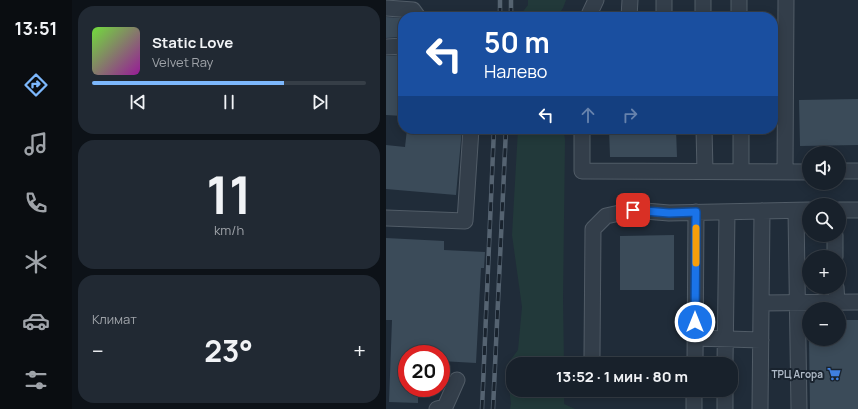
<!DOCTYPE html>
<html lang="ru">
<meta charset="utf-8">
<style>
:root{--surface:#18212b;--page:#212933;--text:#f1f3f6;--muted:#9fa3a9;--line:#363e47;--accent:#7cb7fc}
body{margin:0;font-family:Manrope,sans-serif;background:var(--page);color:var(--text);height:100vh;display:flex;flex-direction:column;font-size:15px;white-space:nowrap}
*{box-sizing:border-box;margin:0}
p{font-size:13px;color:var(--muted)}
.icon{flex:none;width:22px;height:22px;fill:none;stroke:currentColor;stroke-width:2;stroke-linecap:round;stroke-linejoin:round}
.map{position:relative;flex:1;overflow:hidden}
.details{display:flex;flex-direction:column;gap:6px;padding:6px;background:#0d1218;width:314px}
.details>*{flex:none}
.banner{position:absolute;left:12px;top:12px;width:380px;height:122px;border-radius:16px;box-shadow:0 2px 10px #0003,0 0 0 1px var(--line);background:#1a4fa0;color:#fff;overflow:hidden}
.controls{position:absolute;left:416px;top:146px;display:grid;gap:8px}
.controls a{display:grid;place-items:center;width:44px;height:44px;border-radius:50%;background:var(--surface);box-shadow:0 2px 10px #0003,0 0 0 1px var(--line);font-size:20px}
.speed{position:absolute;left:12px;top:345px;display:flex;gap:8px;font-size:20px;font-weight:700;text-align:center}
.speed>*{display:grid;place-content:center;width:52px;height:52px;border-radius:50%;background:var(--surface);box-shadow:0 2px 10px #0003,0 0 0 1px var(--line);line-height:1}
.speed .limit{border:6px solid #d22;background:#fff;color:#111}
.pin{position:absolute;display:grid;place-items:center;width:34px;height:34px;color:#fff;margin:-17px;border-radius:8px;box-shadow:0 2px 6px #0006}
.me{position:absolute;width:44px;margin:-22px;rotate:0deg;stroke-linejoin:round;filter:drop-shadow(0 0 3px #0008)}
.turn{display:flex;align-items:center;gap:14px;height:84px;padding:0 20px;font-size:18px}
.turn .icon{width:52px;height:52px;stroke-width:2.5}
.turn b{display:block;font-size:28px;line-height:34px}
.lanes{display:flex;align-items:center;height:38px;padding:0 20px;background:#0003;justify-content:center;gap:20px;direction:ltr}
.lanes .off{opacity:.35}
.big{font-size:30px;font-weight:700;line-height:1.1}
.details .tile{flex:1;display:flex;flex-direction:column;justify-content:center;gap:6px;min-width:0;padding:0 14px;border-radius:16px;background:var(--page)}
.details .dial{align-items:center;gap:0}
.dial b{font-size:52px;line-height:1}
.song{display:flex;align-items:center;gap:12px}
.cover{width:48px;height:48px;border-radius:6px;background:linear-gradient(135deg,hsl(100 70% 55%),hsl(300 70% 35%))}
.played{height:4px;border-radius:2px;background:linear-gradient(90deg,var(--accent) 70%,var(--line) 70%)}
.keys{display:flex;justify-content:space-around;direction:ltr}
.heat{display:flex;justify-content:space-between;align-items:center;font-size:22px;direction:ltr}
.trip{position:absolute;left:120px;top:357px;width:232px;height:40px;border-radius:16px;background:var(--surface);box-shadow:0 2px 10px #0003,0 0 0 1px var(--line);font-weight:700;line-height:40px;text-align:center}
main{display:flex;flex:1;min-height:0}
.menu{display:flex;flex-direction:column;width:72px;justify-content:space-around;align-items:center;background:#0a0d11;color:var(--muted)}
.menu .icon{width:28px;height:28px}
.menu .active{color:var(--accent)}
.menu b{font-size:18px;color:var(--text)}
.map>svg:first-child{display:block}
.green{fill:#22393a}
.building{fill:#3b4b59}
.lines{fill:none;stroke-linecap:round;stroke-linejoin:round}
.minor-casing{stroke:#515c67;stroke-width:17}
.minor{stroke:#333e4a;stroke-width:15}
.rail-casing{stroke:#556371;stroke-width:4.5}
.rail{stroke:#19232e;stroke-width:3;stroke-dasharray:9;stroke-linecap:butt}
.route-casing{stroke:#114b97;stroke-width:10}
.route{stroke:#1a73e8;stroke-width:7}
.slow{stroke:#f59e0b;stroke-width:7}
.labels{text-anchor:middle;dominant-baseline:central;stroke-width:4;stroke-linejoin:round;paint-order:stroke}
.poi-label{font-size:10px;font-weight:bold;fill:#aeb9c6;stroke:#19232e;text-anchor:end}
</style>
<main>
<nav class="menu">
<b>13:51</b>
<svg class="icon active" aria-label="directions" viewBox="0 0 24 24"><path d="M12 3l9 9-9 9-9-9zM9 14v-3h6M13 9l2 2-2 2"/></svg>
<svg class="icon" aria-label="music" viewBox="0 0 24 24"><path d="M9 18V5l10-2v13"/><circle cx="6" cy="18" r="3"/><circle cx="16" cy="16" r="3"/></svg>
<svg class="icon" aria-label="phone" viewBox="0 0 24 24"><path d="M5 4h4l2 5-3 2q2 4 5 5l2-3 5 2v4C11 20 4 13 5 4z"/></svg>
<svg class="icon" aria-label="climate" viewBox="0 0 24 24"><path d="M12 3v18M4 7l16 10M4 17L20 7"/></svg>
<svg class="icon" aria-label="car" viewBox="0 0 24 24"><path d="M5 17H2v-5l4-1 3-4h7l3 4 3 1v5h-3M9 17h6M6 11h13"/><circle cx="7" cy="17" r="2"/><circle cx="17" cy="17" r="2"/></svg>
<svg class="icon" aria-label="filters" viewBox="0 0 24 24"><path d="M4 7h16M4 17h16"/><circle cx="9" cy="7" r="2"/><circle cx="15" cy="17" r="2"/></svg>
</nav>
<section class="details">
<div class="tile">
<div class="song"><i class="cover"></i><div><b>Static Love</b><p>Velvet Ray</p></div></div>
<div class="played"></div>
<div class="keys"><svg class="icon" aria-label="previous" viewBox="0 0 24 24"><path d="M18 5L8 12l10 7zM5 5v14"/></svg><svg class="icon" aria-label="pause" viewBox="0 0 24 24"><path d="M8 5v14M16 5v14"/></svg><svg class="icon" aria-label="next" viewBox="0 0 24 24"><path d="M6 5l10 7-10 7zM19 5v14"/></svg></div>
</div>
<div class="tile dial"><b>11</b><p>km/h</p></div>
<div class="tile"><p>Климат</p>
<div class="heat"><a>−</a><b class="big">23°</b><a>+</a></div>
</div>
</section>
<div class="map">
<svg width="472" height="409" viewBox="0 0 472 409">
<rect width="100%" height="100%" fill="#202c39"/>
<path class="green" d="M 142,0 L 180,0 L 177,8 L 171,17 L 136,17 L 135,14 L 142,5 Z
M 132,129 L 177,129 L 179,139 L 177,300 L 178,364 L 127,364 L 127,390 L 178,390 L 178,404 L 189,409 L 124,409 L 125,403 L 120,366 L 132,350 L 136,307 L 126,235 Z"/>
<path class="building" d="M 0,17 L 16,18 L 15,37 L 0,38 Z
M 14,55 L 13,59 L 17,60 L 17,116 L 0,115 L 0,56 Z
M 472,99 L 472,145 L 414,146 L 413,100 Z
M 21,129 L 76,129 L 70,195 L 0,189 L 0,145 L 19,147 Z
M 223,129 L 290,129 L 291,157 L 224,157 Z
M 288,235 L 288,290 L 234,290 L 234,236 Z
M 0,238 L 58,241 L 58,250 L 99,252 L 98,268 L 95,268 L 90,363 L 55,361 L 55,354 L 21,354 L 21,388 L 32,388 L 32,403 L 3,402 L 6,320 L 0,320 Z
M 453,320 L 472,320 L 472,409 L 424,409 L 423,339 L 453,339 Z"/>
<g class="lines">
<g class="minor-casing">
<path id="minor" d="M 278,0 L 278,17
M 317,0 L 317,17
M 353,0 L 353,17
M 0,8 L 27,10 L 32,17
M 202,17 L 210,0
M 243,17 L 244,0
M 0,47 L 17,46
M 196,129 L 196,171 L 423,172
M 318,129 L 319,171
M 355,129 L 355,171
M 453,171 L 472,171
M 399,172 L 400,0
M 453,210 L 472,210
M 410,211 L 413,409
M 0,218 L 79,221 L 85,129
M 449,235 L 449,257
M 450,287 L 451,302
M 375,303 L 472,302
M 309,338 L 375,340
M 206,356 L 207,229 L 220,216 L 247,210 L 283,213 L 423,210
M 309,364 L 310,212
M 339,364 L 341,212
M 51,409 L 59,407 L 71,380
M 308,409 L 308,390
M 339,409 L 339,390
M 374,409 L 376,211"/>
</g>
<use href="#minor" class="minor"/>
<g class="rail-casing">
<path id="rail" d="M 114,17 L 114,0
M 125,17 L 125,0
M 96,409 L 108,129
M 107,409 L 120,129"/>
</g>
<use href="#rail" class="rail"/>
</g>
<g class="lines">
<g class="route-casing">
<path id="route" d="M 247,210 L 283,213 L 310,212 L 309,322"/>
</g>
<use href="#route" class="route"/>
<path class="slow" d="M 310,263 L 310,228"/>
</g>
<defs>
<g id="supermarket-bare" transform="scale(1.08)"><path d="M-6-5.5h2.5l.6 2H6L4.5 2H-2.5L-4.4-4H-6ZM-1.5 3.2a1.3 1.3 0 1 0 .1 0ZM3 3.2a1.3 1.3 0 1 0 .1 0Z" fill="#3f7fe0" stroke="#19232e" stroke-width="2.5" paint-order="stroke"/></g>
</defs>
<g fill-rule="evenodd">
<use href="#supermarket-bare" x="448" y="374"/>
</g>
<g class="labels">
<g class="poi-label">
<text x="437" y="374">ТРЦ Агора</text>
</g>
</g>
</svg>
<div class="controls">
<a><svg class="icon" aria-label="sound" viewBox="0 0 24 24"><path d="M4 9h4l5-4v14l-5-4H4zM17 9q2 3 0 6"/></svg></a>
<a><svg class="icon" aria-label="search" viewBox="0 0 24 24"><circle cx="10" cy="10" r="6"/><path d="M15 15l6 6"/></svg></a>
<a>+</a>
<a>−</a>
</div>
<div class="speed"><div class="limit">20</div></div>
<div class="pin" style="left:247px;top:210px;background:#d93025"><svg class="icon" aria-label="arrive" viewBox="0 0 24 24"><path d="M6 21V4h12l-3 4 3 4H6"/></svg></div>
<svg class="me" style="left:309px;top:322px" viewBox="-20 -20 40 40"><circle r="17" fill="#1a73e8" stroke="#fff" stroke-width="3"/><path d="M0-11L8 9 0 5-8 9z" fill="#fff"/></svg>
<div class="trip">13:52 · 1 мин · 80 m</div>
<div class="banner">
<div class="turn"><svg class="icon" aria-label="left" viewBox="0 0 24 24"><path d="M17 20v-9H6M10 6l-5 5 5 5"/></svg><div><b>50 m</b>Налево</div></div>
<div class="lanes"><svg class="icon" aria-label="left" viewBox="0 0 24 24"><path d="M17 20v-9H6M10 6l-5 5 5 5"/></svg><svg class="icon off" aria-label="ahead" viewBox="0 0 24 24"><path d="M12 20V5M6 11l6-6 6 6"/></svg><svg class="icon off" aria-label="right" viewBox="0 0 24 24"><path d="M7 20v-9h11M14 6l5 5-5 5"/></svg></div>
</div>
</div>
</main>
